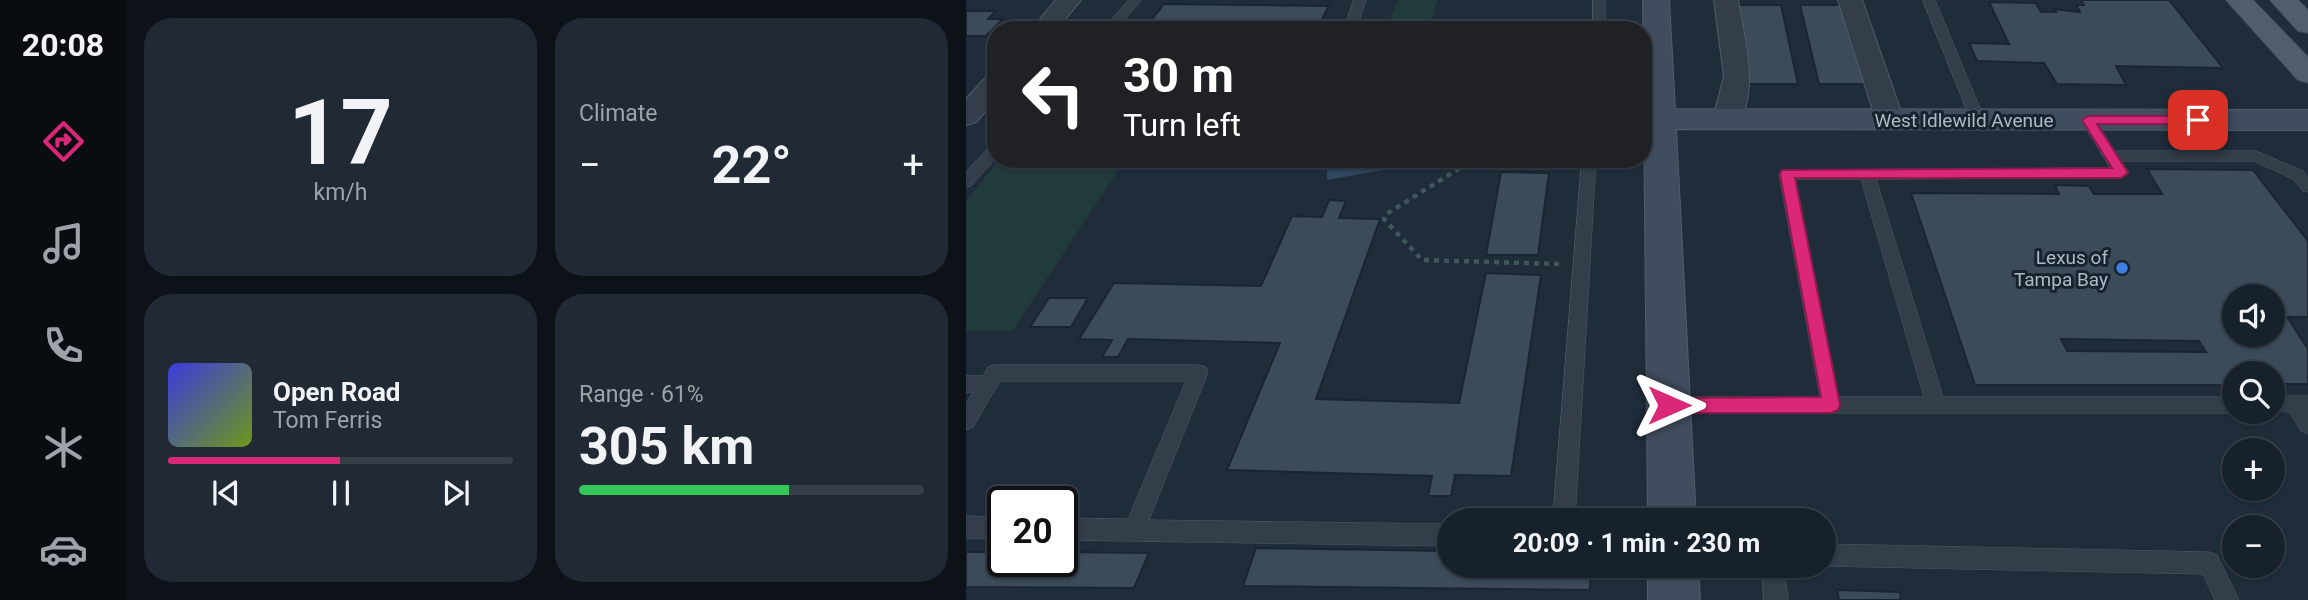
<!DOCTYPE html>
<meta charset="utf-8">
<style>
:root{--surface:#17212c;--page:#202934;--text:#f1f3f6;--muted:#9ea3a9;--line:#363e48;--accent:#db2777}
body{margin:0;font-family:Roboto,sans-serif;background:var(--page);color:var(--text);height:100vh;display:flex;flex-direction:column;font-size:26px;white-space:nowrap}
*{box-sizing:border-box;margin:0}
p{font-size:23px;color:var(--muted)}
.icon{flex:none;width:38px;height:38px;fill:none;stroke:currentColor;stroke-width:2;stroke-linecap:round;stroke-linejoin:round}
.map{position:relative;flex:1;overflow:hidden}
.sheet{display:flex;flex-direction:column;gap:18px;padding:18px;background:#0d1218;width:840px}
.sheet>*{flex:none}
.guide{position:absolute;left:21px;top:21px;width:665px;height:147px;border-radius:28px;box-shadow:0 2px 5px #0004,0 0 0 2px var(--line);background:#202124;color:#fff;overflow:hidden}
.controls{position:absolute;left:1256px;top:284px;display:grid;gap:14px}
.controls a{display:grid;place-items:center;width:63px;height:63px;border-radius:50%;background:var(--surface);box-shadow:0 2px 5px #0004,0 0 0 2px var(--line);font-size:35px}
.speed{position:absolute;left:21px;top:486px;display:flex;gap:14px;font-size:35px;font-weight:700;text-align:center}
.speed>*{display:grid;place-content:center;width:91px;height:91px;border-radius:50%;background:var(--surface);box-shadow:0 2px 5px #0004,0 0 0 2px var(--line);line-height:1}
.speed .limit{border:4px solid #111;border-radius:10px;background:#fff;color:#111}
.pin{position:absolute;display:grid;place-items:center;width:60px;height:60px;color:#fff;margin:-30px;border-radius:14px;box-shadow:0 4px 10px #0006}
.me{position:absolute;width:77px;margin:-38px;rotate:90deg;stroke-linejoin:round;filter:drop-shadow(0 0 5px #0008)}
.turn{display:flex;align-items:center;gap:24px;height:147px;padding:0 21px;font-size:32px}
.turn .icon{width:91px;height:91px;stroke-width:2.5}
.turn b{display:block;font-size:49px;line-height:60px}
.big{font-size:52px;font-weight:700;line-height:1.1}
.sheet .widget{flex:1;display:flex;flex-direction:column;justify-content:center;gap:10px;min-width:0;padding:0 24px;border-radius:28px;background:var(--page)}
.sheet .dial{align-items:center;gap:0}
.dial b{font-size:91px;line-height:1}
.song{display:flex;align-items:center;gap:21px}
.cover{width:84px;height:84px;border-radius:10px;background:linear-gradient(135deg,hsl(240 70% 55%),hsl(80 70% 35%))}
.played{height:7px;border-radius:4px;background:linear-gradient(90deg,var(--accent) 50%,var(--line) 50%)}
.keys{display:flex;justify-content:space-around;direction:ltr}
.heat{display:flex;justify-content:space-between;align-items:center;font-size:38px;direction:ltr}
.charge{height:10px;border-radius:5px;background:linear-gradient(90deg,#34c759 61%,var(--line) 0)}
.sheet .tiles{flex:1;display:grid;gap:18px;grid-template-columns:repeat(2,1fr)}
.trip{position:absolute;left:471px;top:508px;width:399px;height:70px;border-radius:35px;background:var(--surface);box-shadow:0 2px 5px #0004,0 0 0 2px var(--line);font-weight:700;line-height:70px;text-align:center}
main{display:flex;flex:1;min-height:0}
.dock{display:flex;flex-direction:column;width:126px;justify-content:space-around;align-items:center;background:#090d12;color:var(--muted)}
.dock .icon{width:49px;height:49px}
.dock .active{color:var(--accent)}
.dock b{font-size:32px;color:var(--text)}
.map>svg:first-child{display:block}
.green{fill:#213a3b}
.water{fill:#2f4761}
.building{fill:#3b4b5a;stroke:#1a2531;stroke-width:2;fill-rule:evenodd}
.lines{fill:none;stroke-linecap:round;stroke-linejoin:round}
.lane-casing{stroke:#505c68;stroke-width:1}
.street-casing{stroke:#505c68;stroke-width:2}
.secondary-casing{stroke:#505c68;stroke-width:2}
.primary-casing{stroke:#3c4754;stroke-width:2}
.path{stroke:#3f5758;stroke-width:4.5;stroke-dasharray:5 5;stroke-linecap:butt}
.lane{fill:#333e4a;fill-rule:evenodd}
.street{fill:#333e4a;fill-rule:evenodd}
.secondary{fill:#404d5e;fill-rule:evenodd}
.primary{fill:#505d6b;fill-rule:evenodd}
.route{fill:#db2777;stroke:#8e194d;stroke-width:2}
.shop-dot{fill:#3f7fe0;stroke:#18232f;stroke-width:2.5}
.labels{text-anchor:middle;dominant-baseline:central;stroke-width:6;stroke-linejoin:round;paint-order:stroke}
.street-label{font-size:19px;fill:#adb9c7;stroke:#18232f}
.poi-label{font-size:19px;fill:#adb9c7;stroke:#18232f;text-anchor:end}
</style>
<main>
<nav class="dock">
<b>20:08</b>
<svg class="icon active" aria-label="directions" viewBox="0 0 24 24"><path d="M12 3l9 9-9 9-9-9zM9 14v-3h6M13 9l2 2-2 2"/></svg>
<svg class="icon" aria-label="music" viewBox="0 0 24 24"><path d="M9 18V5l10-2v13"/><circle cx="6" cy="18" r="3"/><circle cx="16" cy="16" r="3"/></svg>
<svg class="icon" aria-label="phone" viewBox="0 0 24 24"><path d="M5 4h4l2 5-3 2q2 4 5 5l2-3 5 2v4C11 20 4 13 5 4z"/></svg>
<svg class="icon" aria-label="climate" viewBox="0 0 24 24"><path d="M12 3v18M4 7l16 10M4 17L20 7"/></svg>
<svg class="icon" aria-label="car" viewBox="0 0 24 24"><path d="M5 17H2v-5l4-1 3-4h7l3 4 3 1v5h-3M9 17h6M6 11h13"/><circle cx="7" cy="17" r="2"/><circle cx="17" cy="17" r="2"/></svg>
</nav>
<section class="sheet">
<div class="tiles">
<div class="widget dial"><b>17</b><p>km/h</p></div>
<div class="widget"><p>Climate</p>
<div class="heat"><a>−</a><b class="big">22°</b><a>+</a></div>
</div>
<div class="widget">
<div class="song"><i class="cover"></i><div><b>Open Road</b><p>Tom Ferris</p></div></div>
<div class="played"></div>
<div class="keys"><svg class="icon" aria-label="previous" viewBox="0 0 24 24"><path d="M18 5L8 12l10 7zM5 5v14"/></svg><svg class="icon" aria-label="pause" viewBox="0 0 24 24"><path d="M8 5v14M16 5v14"/></svg><svg class="icon" aria-label="next" viewBox="0 0 24 24"><path d="M6 5l10 7-10 7zM19 5v14"/></svg></div>
</div>
<div class="widget"><p>Range · 61%</p><b class="big">305 km</b><div class="charge"></div></div>
</div>
</section>
<div class="map">
<svg width="1342" height="600" viewBox="0 0 1342 600">
<rect width="100%" height="100%" fill="#1f2c3a"/>
<path class="green" d="M 432,0 L 472,0 L 462,30 L 420,30 Z
M 34,159 L 160,159 L 46,331 L 0,331 L 0,201 Z"/>
<path class="water" d="M 361,159 L 456,159 L 456,163 L 361,180 Z"/>
<path class="building" d="M 1115,0 L 1203,0 L 1257,68 L 1150,66 L 1160,85 L 1091,84 L 1078,63 L 1011,61 L 1003,43 L 1043,44 L 1023,2 L 1070,3 L 1075,12 L 1090,12 L 1088,9 L 1114,12 L 1110,5 L 1118,5 Z
M 198,4 L 363,6 L 350,30 L 178,30 Z
M 772,5 L 815,5 L 832,84 L 783,84 Z
M 834,5 L 878,5 L 902,84 L 853,84 Z
M 0,11 L 30,11 L 22,19 L 37,19 L 20,36 L 0,36 Z
M 1181,169 L 1287,170 L 1342,241 L 1342,317 L 1321,317 L 1342,349 L 1342,384 L 1307,384 L 1307,373 L 1269,373 L 1269,385 L 1009,385 L 945,193 L 1093,194 L 1089,185 L 1123,186 L 1128,194 L 1196,194 ZM 1269,296 L 1307,296 L 1307,334 L 1269,334 ZM 1095,339 L 1233,341 L 1240,352 L 1101,351 Z
M 535,172 L 583,173 L 572,255 L 520,255 Z
M 363,200 L 380,201 L 373,218 L 414,219 L 350,399 L 493,403 L 520,273 L 575,275 L 545,476 L 489,475 L 485,496 L 462,496 L 466,476 L 261,470 L 314,343 L 162,339 L 152,357 L 136,357 L 146,340 L 113,339 L 148,283 L 295,286 L 326,216 L 356,217 Z
M 83,298 L 122,298 L 105,327 L 64,327 Z
M 290,548 L 483,551 L 483,565 L 625,565 L 624,590 L 277,586 Z
M 0,552 L 37,552 L 37,562 L 96,562 L 96,552 L 183,553 L 168,588 L 0,587 Z
M 871,590 L 934,592 L 935,600 L 873,600 Z"/>
<g class="lines">
<g class="lane-casing">
<path id="lane" d="M 163,0 L 175,0 L 150,30 L 137,30 Z
M 388,0 L 400,0 L 390,30 L 378,30 Z
M 627,0 L 639,0 L 639,30 L 627,30 Z
M 957,0 L 969,0 L 1019,120 L 1017,123 L 1012,124 L 1005,120 Z
M 1122,116 L 1127,117 L 1149,151 L 1290,151 L 1337,171 L 1342,177 L 1342,192 L 1337,191 L 1327,179 L 1288,161 L 1155,161 L 1163,173 L 1155,178 L 910,179 L 977,397 L 1269,397 L 1269,411 L 1275,411 L 1269,413 L 703,413 L 696,411 L 693,405 L 696,399 L 703,397 L 854,397 L 813,174 L 816,170 L 1144,168 L 1115,120 ZM 830,179 L 895,179 L 958,397 L 873,397 Z
M 30,143 L 30,158 L 5,186 L 0,187 L 0,172 L 25,145 Z
M 616,159 L 630,159 L 609,520 L 587,520 Z
M 29,365 L 233,365 L 240,367 L 242,373 L 183,520 L 483,524 L 483,546 L 96,540 L 96,518 L 162,519 L 220,381 L 34,381 L 7,427 L 0,430 L 0,404 L 7,392 L 0,392 L 0,376 L 17,376 L 22,367 Z
M 1307,396 L 1342,396 L 1342,434 L 1335,431 L 1324,412 L 1304,411 L 1307,411 Z
M 0,516 L 37,517 L 37,539 L 0,538 Z
M 858,544 L 1243,552 L 1251,555 L 1273,600 L 1249,600 L 1237,574 L 858,566 Z
M 796,565 L 818,565 L 822,600 L 798,600 Z"/>
</g>
<g class="street-casing">
<path id="street" d="M 90,0 L 115,0 L 90,30 L 65,30 Z
M 748,0 L 772,0 C 778,38 794,91 771,125 L 761,128 L 751,125 L 747,119 L 758,76 Z
M 872,0 L 896,0 L 938,120 L 934,126 L 924,129 L 914,126 L 910,120 Z
M 30,74 L 30,99 L 10,122 L 0,125 L 0,99 L 21,76 Z"/>
</g>
<g class="secondary-casing">
<path id="secondary" d="M 677,0 L 703,0 L 709,109 L 1342,110 L 1342,130 L 710,129 L 730,520 L 682,520 Z
M 682,565 L 732,565 L 734,600 L 682,600 Z"/>
</g>
<g class="primary-casing">
<path id="primary" d="M 1260,0 L 1287,0 L 1342,57 L 1342,83 L 1332,80 Z
M 1304,0 L 1332,0 L 1342,10 L 1342,33 L 1332,31 Z"/>
</g>
<path class="path" d="M 593,264 L 456,260 L 418,219 L 419,215 L 500,164 L 600,166"/>
<use href="#lane" class="lane"/>
<use href="#street" class="street"/>
<use href="#secondary" class="secondary"/>
<use href="#primary" class="primary"/>
</g>
<path class="route" d="M 1122,116 L 1232,116 L 1239,120 L 1232,124 L 1131,124 L 1162,173 L 1155,178 L 829,178 L 874,405 L 872,410 L 865,413 L 703,413 L 697,411 L 694,405 L 697,400 L 703,398 L 855,397 L 814,174 L 816,170 L 1146,168 L 1116,120 Z"/>
<circle class="shop-dot" cx="1156" cy="268" r="7"/>
<g class="labels">
<g class="street-label">
<text x="998" y="120">West Idlewild Avenue</text>
</g>
<g class="poi-label">
<text x="1142" y="257">Lexus of<tspan x="1142" dy="22">Tampa Bay</tspan></text>
</g>
</g>
</svg>
<div class="controls">
<a><svg class="icon" aria-label="sound" viewBox="0 0 24 24"><path d="M4 9h4l5-4v14l-5-4H4zM17 9q2 3 0 6"/></svg></a>
<a><svg class="icon" aria-label="search" viewBox="0 0 24 24"><circle cx="10" cy="10" r="6"/><path d="M15 15l6 6"/></svg></a>
<a>+</a>
<a>−</a>
</div>
<div class="speed"><div class="limit">20</div></div>
<div class="pin" style="left:1232px;top:120px;background:#d93025"><svg class="icon" aria-label="arrive" viewBox="0 0 24 24"><path d="M6 21V4h12l-3 4 3 4H6"/></svg></div>
<svg class="me" style="left:703px;top:405px" viewBox="-20 -20 40 40"><path d="M0-17L14 15 0 8-14 15z" fill="#db2777" stroke="#fff" stroke-width="4"/></svg>
<div class="trip">20:09 · 1 min · 230 m</div>
<div class="guide">
<div class="turn"><svg class="icon" aria-label="left" viewBox="0 0 24 24"><path d="M17 20v-9H6M10 6l-5 5 5 5"/></svg><div><b>30 m</b>Turn left</div></div>
</div>
</div>
</main>
